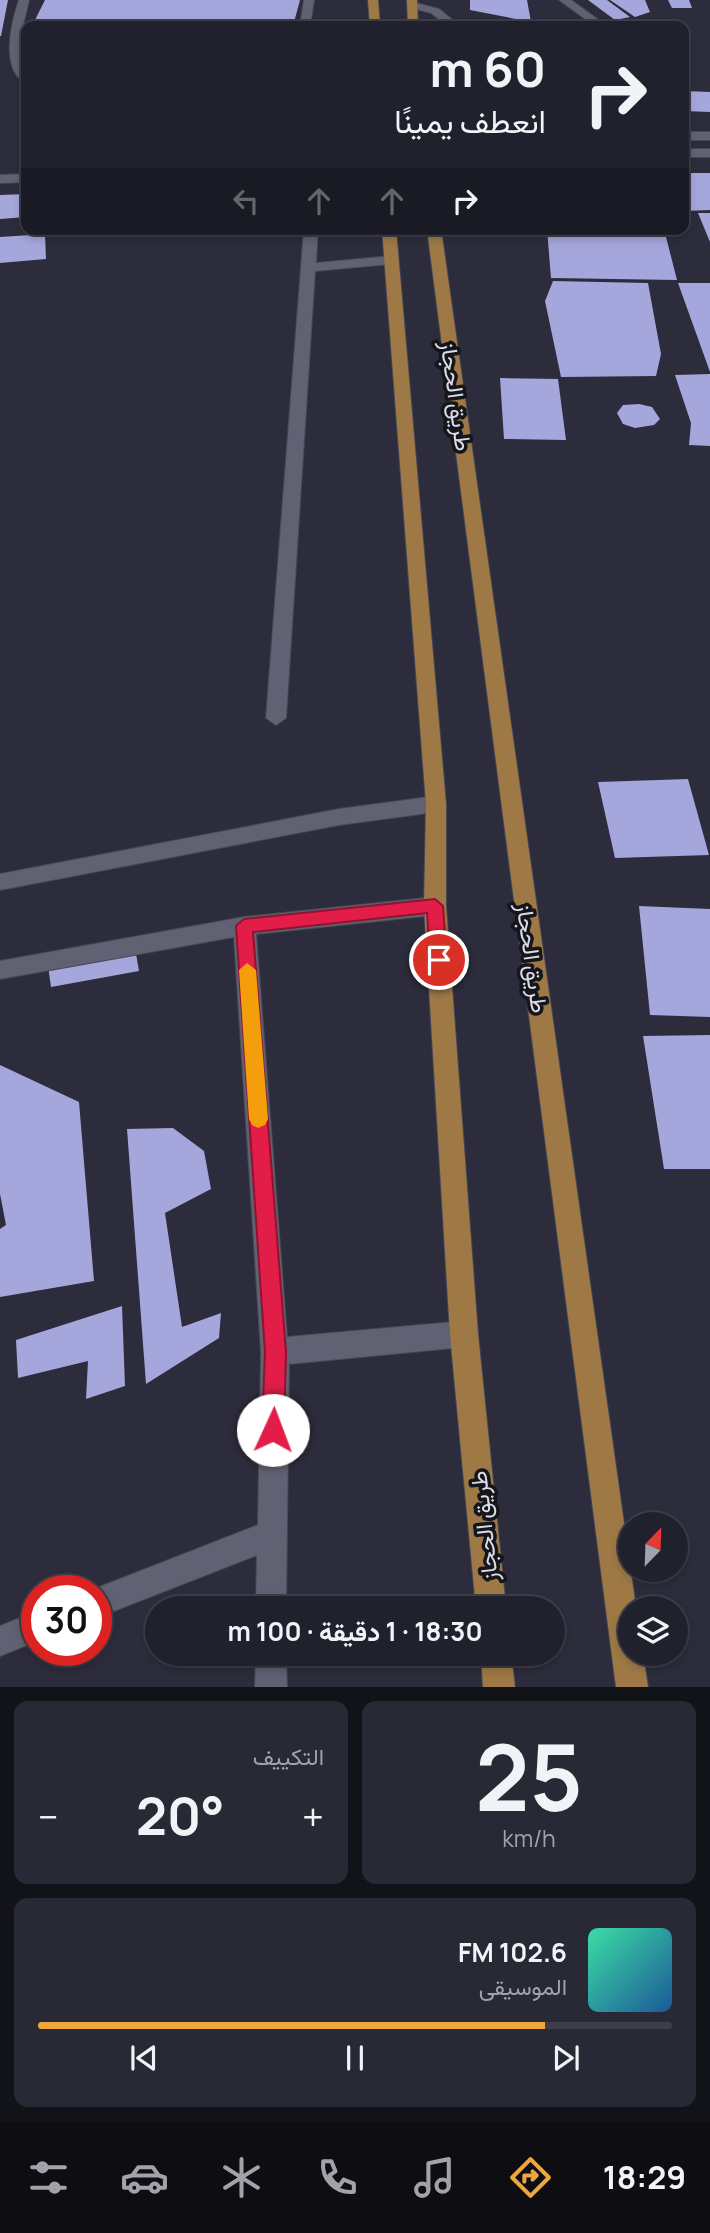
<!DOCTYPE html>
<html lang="ar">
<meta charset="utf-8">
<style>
:root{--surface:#21212d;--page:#292935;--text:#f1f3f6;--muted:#a2a3aa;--line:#3e3e49;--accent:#eea73d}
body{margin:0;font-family:Manrope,Vazirmatn,sans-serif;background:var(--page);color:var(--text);direction:rtl;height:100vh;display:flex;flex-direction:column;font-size:26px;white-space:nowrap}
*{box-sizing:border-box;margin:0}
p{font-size:23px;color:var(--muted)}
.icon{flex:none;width:38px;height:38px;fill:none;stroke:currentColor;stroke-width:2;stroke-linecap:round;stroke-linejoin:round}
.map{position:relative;height:1687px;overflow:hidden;direction:ltr}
.sheet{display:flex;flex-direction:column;gap:14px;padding:14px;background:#121219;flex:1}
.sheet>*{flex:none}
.guide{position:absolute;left:21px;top:21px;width:668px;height:214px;border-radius:14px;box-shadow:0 4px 10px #0003,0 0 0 2px var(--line);direction:rtl;background:#21212d;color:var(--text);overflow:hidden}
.needle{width:46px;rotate:23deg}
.buttons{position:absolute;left:618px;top:1512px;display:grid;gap:14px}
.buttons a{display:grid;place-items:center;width:70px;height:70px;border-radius:50%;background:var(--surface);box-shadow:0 4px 10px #0003,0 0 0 2px var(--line);font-size:35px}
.speed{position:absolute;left:21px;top:1575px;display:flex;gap:14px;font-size:35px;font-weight:700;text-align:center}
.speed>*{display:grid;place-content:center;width:91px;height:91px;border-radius:50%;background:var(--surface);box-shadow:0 4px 10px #0003,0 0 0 2px var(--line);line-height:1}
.speed .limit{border:10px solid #d22;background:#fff;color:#111}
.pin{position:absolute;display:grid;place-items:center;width:60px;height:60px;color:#fff;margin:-30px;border:4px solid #fff;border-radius:50%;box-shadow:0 2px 7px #0007}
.me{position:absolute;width:77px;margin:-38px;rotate:2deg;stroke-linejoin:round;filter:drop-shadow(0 0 5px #0008)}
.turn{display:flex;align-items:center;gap:24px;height:147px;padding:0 28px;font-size:32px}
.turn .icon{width:91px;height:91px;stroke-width:2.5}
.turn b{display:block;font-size:49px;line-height:60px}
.lanes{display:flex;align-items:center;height:66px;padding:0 28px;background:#0003;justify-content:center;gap:35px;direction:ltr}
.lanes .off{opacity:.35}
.big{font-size:52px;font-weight:700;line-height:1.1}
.sheet .tile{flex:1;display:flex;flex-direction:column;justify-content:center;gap:10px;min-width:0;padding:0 24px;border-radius:14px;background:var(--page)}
.sheet .dial{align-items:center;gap:0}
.dial b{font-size:91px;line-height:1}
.song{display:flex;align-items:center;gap:21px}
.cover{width:84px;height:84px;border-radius:10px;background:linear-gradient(135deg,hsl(160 70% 55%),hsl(210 70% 35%))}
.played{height:7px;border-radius:4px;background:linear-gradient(90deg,var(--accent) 80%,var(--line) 80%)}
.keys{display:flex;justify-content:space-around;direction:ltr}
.heat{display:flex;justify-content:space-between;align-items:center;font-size:38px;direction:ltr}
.sheet .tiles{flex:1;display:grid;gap:14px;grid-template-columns:1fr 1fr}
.tile:last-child{grid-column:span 2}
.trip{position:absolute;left:145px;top:1596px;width:420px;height:70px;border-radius:35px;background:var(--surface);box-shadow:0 4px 10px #0003,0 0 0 2px var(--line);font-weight:700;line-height:70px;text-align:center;direction:rtl}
.dock{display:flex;height:112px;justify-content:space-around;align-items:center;background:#0d0d12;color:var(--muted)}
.dock .icon{width:49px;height:49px}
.dock .selected{color:var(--accent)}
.dock b{font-size:32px;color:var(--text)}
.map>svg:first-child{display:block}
.building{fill:#a5a6db}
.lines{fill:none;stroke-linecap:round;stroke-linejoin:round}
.lane-casing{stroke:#474855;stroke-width:2}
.street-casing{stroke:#474855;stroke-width:2}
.primary-casing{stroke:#474855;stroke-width:2}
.lane{fill:#606173;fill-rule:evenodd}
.street{fill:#606173;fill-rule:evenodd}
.primary{fill:#9e7945;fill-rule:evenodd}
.route{fill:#e11d48;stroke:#92132f;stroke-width:2}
.slow{fill:#f59e0b}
.labels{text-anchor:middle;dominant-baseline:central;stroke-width:7;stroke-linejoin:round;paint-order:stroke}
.street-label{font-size:23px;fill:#dadbe5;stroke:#15151c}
</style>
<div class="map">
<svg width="710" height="1687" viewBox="0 0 710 1687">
<rect width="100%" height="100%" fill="#2c2c3c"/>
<path class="building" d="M 0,0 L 8,0 L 1,36 L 0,36 Z
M 45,0 L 300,0 L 293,26 L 32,26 Z
M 470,0 L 527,0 L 531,22 L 470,10 Z
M 588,0 L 607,0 L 630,17 L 615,20 Z
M 610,0 L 645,0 L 650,12 L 635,17 Z
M 668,0 L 689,0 L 692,8 L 672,8 Z
M 684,91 L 710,92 L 710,112 L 684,111 Z
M 684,173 L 710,173 L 710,210 L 685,211 Z
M 26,194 L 26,217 L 0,219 L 0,195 Z
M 698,213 L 710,213 L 710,242 Z
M 547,229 L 664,229 L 677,280 L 551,278 Z
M 45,234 L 46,259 L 0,263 L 0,237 Z
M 553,281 L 648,283 L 661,354 L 656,376 L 561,377 L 545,301 Z
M 678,283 L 710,283 L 710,372 Z
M 710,374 L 710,446 L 689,445 L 691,423 L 675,375 Z
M 500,378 L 558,379 L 566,440 L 504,439 Z
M 639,404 L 652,407 L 660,419 L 654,425 L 635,428 L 623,424 L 617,413 L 623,405 Z
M 688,779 L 709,855 L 615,858 L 598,782 Z
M 639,906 L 710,909 L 710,1017 L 650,1015 Z
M 136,954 L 139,971 L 51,987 L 48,966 Z
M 710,1035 L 710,1169 L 664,1169 L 643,1036 Z
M 0,1065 L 79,1102 L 94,1281 L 0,1297 L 0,1229 L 6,1225 L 0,1194 Z
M 173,1128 L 204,1151 L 211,1189 L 165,1213 L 182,1327 L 221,1313 L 219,1338 L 146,1384 L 127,1129 Z
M 122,1306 L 125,1386 L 86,1399 L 88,1361 L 18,1378 L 16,1340 Z"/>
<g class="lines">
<g class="lane-casing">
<path id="lane" d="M 559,0 L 571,0 L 607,26 L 595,26 Z
M 412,2 L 439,9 L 460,26 L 448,26 L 431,13 L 408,7 L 408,3 Z"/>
</g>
<g class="street-casing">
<path id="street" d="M 19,0 L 29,0 L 19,42 L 26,83 C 0,70 11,23 19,0 Z
M 304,0 L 314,0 L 310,26 L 300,26 Z
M 684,132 L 710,132 L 710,140 L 684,140 Z
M 684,149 L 710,149 L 710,157 L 684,157 Z
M 26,174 L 26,182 L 0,183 L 0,175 Z
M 304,229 L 318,229 L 316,263 L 391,256 L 398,260 L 391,264 L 315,271 L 286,718 L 276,725 L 266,718 Z
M 436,796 L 443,799 L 446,804 L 443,809 L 436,812 L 339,825 L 0,890 L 0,874 L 339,809 Z
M 435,897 L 443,900 L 446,906 L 443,912 L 435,915 L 256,934 L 287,1337 L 464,1321 L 474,1325 L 478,1334 L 474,1343 L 464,1347 L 289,1364 L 286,1608 L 256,1608 L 257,1555 L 96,1618 L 96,1591 L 89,1591 L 258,1525 L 261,1352 L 234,937 L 0,979 L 0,961 L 244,917 Z
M 37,1611 L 37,1641 L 0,1656 L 0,1626 Z
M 256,1654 L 286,1654 L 287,1687 L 255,1687 Z"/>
</g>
<g class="primary-casing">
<path id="primary" d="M 368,0 L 378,0 L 380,26 L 370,26 Z
M 407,0 L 417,0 L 418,26 L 408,26 Z
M 382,229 L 396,229 L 446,804 L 446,906 L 478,1334 L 506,1608 L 476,1608 L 450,1334 L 424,906 L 426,804 Z
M 427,229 L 441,229 L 636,1608 L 630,1608 L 630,1654 L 643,1654 L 648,1687 L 616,1687 Z
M 481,1654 L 511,1654 L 515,1687 L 483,1687 Z"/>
</g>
<use href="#lane" class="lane"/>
<use href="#street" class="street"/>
<use href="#primary" class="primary"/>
</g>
<path class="route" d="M 435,899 L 443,906 L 447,960 L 439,966 L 430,960 L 427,913 L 253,932 L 286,1352 L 284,1430 L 281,1438 L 273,1441 L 266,1438 L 262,1430 L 265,1352 L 236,926 L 244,919 Z"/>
<path class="slow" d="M 247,963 L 256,970 L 268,1119 L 265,1125 L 258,1128 L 252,1125 L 249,1119 L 239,970 Z"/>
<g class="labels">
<g class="street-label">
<text transform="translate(457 396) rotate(82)">طريق الحجاز</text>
<text transform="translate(533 958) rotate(82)">طريق الحجاز</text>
<text transform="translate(483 1526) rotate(-96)">طريق الحجاز</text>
</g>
</g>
</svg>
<div class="buttons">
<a><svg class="needle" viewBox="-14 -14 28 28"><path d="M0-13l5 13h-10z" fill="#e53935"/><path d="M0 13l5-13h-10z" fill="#a2a3aa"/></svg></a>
<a><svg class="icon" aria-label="layers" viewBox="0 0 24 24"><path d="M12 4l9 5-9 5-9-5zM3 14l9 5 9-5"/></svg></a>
</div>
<div class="speed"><div class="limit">30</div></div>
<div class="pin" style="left:439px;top:960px;background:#d93025"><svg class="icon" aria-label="arrive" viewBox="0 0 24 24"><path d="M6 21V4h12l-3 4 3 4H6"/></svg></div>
<svg class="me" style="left:273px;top:1430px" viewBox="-20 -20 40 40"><circle r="19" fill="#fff"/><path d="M0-13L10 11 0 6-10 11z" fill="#e11d48"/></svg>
<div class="trip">18:30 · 1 دقيقة · 100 m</div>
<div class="guide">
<div class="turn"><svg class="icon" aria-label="right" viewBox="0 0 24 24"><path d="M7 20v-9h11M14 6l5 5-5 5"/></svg><div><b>60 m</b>انعطف يمينًا</div></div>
<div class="lanes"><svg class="icon off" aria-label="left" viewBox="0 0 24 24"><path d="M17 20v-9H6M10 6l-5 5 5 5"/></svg><svg class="icon off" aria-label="ahead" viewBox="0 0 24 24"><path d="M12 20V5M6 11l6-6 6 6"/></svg><svg class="icon off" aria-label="ahead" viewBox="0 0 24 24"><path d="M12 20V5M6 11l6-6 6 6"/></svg><svg class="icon" aria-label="right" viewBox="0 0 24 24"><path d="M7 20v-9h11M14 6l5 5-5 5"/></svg></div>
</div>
</div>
<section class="sheet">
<div class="tiles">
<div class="tile dial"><b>25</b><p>km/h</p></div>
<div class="tile"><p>التكييف</p>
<div class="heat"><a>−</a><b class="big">20°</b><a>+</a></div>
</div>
<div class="tile">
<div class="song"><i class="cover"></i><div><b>102.6 FM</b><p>الموسيقى</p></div></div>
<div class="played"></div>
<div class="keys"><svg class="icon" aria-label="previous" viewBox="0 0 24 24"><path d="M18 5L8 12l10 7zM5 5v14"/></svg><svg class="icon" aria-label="pause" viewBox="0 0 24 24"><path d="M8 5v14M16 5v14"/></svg><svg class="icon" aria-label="next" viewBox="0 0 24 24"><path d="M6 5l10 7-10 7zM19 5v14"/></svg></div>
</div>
</div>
</section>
<nav class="dock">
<b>18:29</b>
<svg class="icon selected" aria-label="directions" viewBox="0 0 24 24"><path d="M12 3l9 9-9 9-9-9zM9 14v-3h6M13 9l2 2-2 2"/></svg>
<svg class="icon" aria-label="music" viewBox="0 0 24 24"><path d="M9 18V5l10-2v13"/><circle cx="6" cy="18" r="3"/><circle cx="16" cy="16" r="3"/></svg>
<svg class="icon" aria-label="phone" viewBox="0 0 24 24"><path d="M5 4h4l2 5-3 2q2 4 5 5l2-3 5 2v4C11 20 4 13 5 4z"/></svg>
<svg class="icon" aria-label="climate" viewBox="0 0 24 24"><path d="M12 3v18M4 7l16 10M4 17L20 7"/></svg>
<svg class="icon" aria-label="car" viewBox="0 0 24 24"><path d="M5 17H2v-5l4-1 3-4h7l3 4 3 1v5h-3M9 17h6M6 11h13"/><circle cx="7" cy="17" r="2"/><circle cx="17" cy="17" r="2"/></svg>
<svg class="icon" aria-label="filters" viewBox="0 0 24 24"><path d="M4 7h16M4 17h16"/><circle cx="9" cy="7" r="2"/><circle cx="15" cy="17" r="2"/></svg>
</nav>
